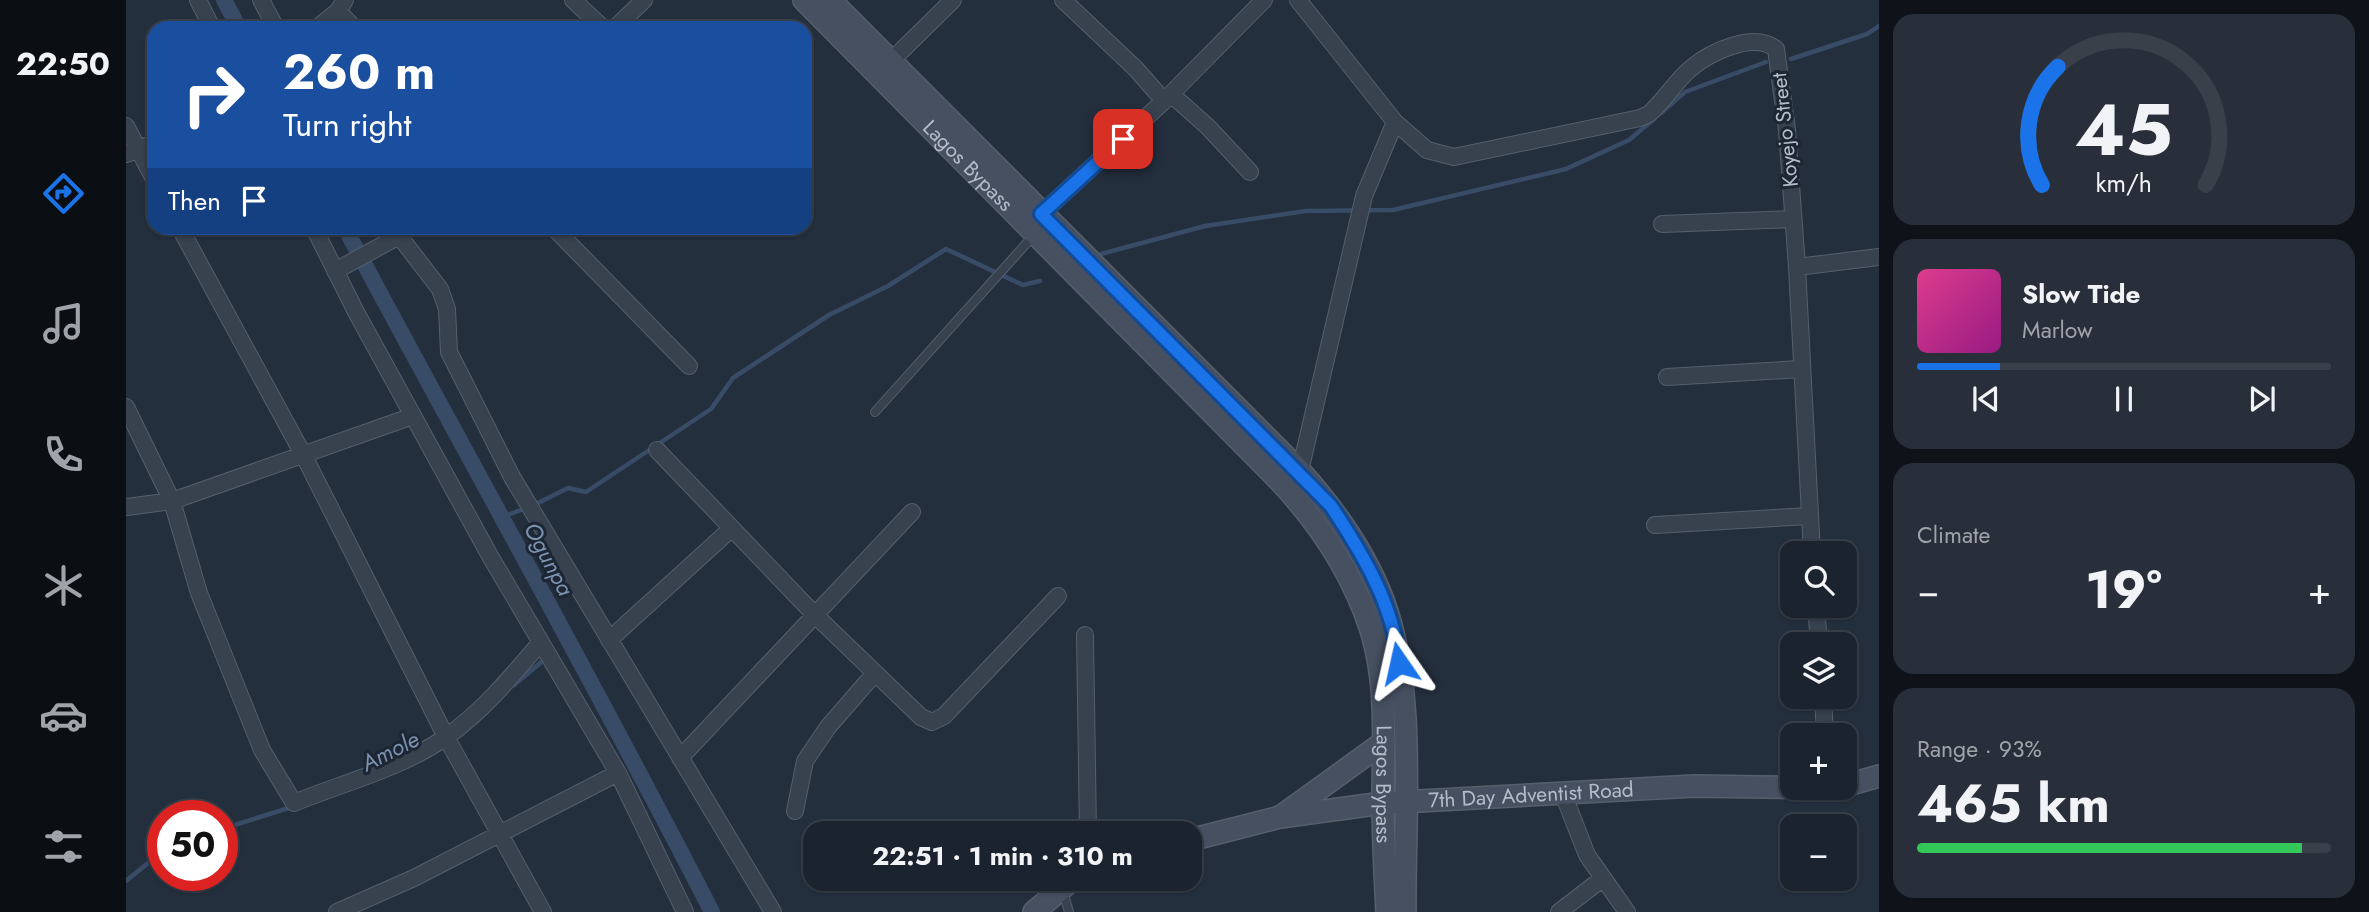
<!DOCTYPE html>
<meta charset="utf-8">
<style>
:root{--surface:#1b232e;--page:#282f3a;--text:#f1f3f6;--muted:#a0a4aa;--line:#39404a;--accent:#1a73e8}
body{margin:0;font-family:Jost,sans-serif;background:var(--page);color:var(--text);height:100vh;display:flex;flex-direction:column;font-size:26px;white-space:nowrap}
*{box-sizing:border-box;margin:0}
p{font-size:23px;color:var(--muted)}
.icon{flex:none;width:38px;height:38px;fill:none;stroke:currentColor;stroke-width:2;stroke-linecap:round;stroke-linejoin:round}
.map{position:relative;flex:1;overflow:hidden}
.details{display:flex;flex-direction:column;gap:14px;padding:14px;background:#0f1319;width:490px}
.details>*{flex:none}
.hud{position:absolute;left:21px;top:21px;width:665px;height:214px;border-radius:21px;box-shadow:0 2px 5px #0004,0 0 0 2px var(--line);background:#1a4fa0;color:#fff;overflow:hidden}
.buttons{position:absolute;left:1654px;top:541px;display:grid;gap:14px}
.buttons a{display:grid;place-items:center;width:77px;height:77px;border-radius:14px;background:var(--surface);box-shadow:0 2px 5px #0004,0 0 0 2px var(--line);font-size:35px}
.speed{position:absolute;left:21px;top:800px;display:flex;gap:14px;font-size:35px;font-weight:700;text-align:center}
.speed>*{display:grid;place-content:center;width:91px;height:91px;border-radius:50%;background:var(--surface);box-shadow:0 2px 5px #0004,0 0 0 2px var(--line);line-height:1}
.speed .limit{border:10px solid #d22;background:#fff;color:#111}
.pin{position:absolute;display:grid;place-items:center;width:60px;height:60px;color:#fff;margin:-30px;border-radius:14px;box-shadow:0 4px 10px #0006}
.me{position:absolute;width:77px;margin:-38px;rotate:349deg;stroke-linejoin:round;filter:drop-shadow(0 0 5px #0008)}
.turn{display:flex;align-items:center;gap:24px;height:147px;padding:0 21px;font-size:32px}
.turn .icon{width:91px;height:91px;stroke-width:2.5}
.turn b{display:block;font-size:49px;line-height:60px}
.then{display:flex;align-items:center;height:66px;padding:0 21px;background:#0003;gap:14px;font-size:26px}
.big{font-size:52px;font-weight:700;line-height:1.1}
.details .tile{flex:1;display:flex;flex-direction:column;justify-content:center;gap:10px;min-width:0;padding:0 24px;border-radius:21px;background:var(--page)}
.details .dial{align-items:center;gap:0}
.dial svg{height:182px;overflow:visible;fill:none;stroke:var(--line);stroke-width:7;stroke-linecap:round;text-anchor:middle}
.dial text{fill:var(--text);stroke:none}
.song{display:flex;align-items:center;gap:21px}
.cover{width:84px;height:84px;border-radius:10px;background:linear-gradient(135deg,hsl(330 70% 55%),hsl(310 70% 35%))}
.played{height:7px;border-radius:4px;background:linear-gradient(90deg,var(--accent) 20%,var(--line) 20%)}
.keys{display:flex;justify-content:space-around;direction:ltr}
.heat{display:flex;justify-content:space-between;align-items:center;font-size:38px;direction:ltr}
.charge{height:10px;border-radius:5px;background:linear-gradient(90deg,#34c759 93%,var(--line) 0)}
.trip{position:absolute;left:677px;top:821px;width:399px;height:70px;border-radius:21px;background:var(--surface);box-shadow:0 2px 5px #0004,0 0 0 2px var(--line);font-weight:700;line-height:70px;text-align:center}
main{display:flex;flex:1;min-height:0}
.menu{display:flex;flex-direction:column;width:126px;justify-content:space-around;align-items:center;background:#0b0e12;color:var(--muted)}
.menu .icon{width:49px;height:49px}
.menu .selected{color:var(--accent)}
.menu b{font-size:32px;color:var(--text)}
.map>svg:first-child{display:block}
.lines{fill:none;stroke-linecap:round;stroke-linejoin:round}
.stream{stroke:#394c67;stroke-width:4.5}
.canal{stroke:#394c67;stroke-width:16}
.lane-casing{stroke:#565f6c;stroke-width:10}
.street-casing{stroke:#565f6c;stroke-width:18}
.secondary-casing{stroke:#565f6c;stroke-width:24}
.lane{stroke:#38414e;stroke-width:8}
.street{stroke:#38414e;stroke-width:16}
.secondary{stroke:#465061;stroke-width:21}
.route-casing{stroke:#114b97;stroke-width:18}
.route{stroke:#1a73e8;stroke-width:12}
.labels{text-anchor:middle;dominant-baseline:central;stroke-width:6;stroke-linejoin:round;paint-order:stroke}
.street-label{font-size:21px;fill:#b4bcc9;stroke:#1d2633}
.water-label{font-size:23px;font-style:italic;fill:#7c92b1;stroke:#1d2633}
</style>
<main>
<nav class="menu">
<b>22:50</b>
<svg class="icon selected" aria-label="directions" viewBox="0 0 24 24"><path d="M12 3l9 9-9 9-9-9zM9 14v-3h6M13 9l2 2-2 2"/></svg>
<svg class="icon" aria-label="music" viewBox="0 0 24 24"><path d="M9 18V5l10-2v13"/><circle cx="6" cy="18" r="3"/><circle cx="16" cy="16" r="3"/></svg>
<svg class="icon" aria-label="phone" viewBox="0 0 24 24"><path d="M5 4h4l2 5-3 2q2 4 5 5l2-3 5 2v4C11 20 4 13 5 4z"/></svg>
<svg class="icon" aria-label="climate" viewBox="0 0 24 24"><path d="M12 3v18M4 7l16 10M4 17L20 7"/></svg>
<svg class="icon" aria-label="car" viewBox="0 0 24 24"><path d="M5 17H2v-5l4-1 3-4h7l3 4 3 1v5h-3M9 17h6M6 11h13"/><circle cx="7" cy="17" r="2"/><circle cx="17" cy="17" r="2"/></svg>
<svg class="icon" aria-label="filters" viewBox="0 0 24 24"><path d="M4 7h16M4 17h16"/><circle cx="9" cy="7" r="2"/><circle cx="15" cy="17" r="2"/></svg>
</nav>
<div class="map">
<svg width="1753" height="912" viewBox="0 0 1753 912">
<rect width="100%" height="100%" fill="#242f3e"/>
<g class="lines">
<path class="stream" d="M 1665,59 L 1741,34 L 1753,26
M 1535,113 L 1559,92 L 1640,62
M 975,254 L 1079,226 L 1180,211 L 1267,210 L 1440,169 L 1503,140 L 1528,119
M 408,505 L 442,488 L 460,492 L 585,409 L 607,378 L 703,315 L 762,286 L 820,249 L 897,285 L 914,281
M 374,518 L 400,508
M 388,685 L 419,659
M 96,829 L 166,807
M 0,881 L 37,851"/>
<path class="canal" d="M 98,0 L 113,28
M 219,228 C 341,456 468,682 586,912"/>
<g class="lane-casing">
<path id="lane" d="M 749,412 L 908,235
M 937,891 L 943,912"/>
</g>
<g class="street-casing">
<path id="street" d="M 72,0 L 86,28
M 135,0 L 150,28
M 219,0 L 212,11 L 228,28
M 447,0 L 477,28
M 937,0 L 1010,69 L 1038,101
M 1172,0 L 1269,122 L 1301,150 L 1328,157 L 1514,118 L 1523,114 C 1538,101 1549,82 1564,69 C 1584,52 1628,31 1650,49 L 1661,130 L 1671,267 L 1686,553
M 191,28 L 212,11
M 489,28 L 518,0
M 765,61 L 827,0
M 1045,94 L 1082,127 L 1124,172
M 0,126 L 28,179
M 0,154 L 28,143
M 915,214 L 1038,101 L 1138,0
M 1536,224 L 1667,219
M 54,228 L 178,456 L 320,737 L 417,912
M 188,228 L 230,312 L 364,556 L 492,773 L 559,912
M 267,228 L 314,289 L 321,309 L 323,352 L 386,477 L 647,912
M 428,228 L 563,366
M 1671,267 L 1753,257
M 209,271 L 273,236 L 282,228
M 1541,377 L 1675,369
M 0,407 L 46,501 L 73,593 L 136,750 L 168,803 C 219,782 274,769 320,737 C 356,712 386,676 414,643
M 531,450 L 689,615 L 795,717 L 806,722 L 818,716 L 932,596
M 1163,491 L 1174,471 L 1238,196 L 1269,122
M 0,507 L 46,501 L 287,416
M 1529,525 L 1683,516
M 1690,606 L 1693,644
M 959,635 L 962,833
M 483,640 L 606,528
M 1697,696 L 1699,735
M 554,758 L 786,512
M 1436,791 L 1461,855 L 1501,912
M 669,811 L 679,761 L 702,727 L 749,673
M 211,912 L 288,878 L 492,773
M 1433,912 L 1476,879"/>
</g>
<g class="secondary-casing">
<g id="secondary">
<path id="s1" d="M 678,0 L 1150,477 C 1192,521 1226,571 1245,630 C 1262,684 1257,744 1257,800 C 1257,837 1259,875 1261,912"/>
<path d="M 704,0 L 1174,471 C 1209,510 1239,552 1257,600 C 1291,690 1278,816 1279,912"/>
<path d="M 1718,786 L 1753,776"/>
<path d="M 1157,815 L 1258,742"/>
<path id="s2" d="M 1064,840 L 1154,817 L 1257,803 L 1568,786 L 1707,788"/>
<path d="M 908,912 L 948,878"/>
</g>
</g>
<use href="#lane" class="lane"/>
<use href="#street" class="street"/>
<use href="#secondary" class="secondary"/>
</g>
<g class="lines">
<g class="route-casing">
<path id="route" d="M 997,139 L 915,214 L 1205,506 C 1236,553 1268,605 1273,663"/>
</g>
<use href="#route" class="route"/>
</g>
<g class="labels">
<g class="street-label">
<text transform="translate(1659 130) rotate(-96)">Koyejo Street</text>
<text stroke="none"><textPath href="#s1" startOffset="233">Lagos Bypass</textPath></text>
<text stroke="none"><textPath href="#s1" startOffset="1008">Lagos Bypass</textPath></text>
<text stroke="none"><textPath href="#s2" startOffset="345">7th Day Adventist Road</textPath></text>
</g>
<g class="water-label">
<text transform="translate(423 559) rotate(62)">Ogunpa</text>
<text transform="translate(264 751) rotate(-27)">Amole</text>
</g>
</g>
</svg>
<div class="buttons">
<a><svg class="icon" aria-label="search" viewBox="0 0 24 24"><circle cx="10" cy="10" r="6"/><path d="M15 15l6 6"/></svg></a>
<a><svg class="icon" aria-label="layers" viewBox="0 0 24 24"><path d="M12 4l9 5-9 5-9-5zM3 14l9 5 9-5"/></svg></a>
<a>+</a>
<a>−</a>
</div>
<div class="speed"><div class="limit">50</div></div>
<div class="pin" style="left:997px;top:139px;background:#d93025"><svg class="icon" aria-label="arrive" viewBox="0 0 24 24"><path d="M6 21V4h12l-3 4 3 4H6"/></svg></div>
<svg class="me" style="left:1273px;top:663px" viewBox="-20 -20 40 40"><path d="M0-17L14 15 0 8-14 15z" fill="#1a73e8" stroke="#fff" stroke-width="4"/></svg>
<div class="trip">22:51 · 1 min · 310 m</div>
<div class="hud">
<div class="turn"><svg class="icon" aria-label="right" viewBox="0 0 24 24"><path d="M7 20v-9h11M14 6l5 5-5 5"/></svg><div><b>260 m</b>Turn right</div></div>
<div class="then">Then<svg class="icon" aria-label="arrive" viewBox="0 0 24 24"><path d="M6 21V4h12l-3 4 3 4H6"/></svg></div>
</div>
</div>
<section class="details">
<div class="tile dial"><svg viewBox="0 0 100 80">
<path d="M14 69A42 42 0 1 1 86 69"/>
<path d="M14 69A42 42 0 0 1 21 17" stroke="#1a73e8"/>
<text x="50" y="56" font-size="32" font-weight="700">45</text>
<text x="50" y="72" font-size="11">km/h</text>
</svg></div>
<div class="tile">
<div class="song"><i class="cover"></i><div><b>Slow Tide</b><p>Marlow</p></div></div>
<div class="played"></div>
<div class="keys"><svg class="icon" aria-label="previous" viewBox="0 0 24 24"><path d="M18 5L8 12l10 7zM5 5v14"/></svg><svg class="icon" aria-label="pause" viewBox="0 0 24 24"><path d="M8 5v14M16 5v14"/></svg><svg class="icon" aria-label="next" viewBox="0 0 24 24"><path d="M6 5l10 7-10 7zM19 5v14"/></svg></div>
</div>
<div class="tile"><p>Climate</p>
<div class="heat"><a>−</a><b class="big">19°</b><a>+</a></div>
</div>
<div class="tile"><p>Range · 93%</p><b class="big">465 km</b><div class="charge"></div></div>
</section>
</main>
